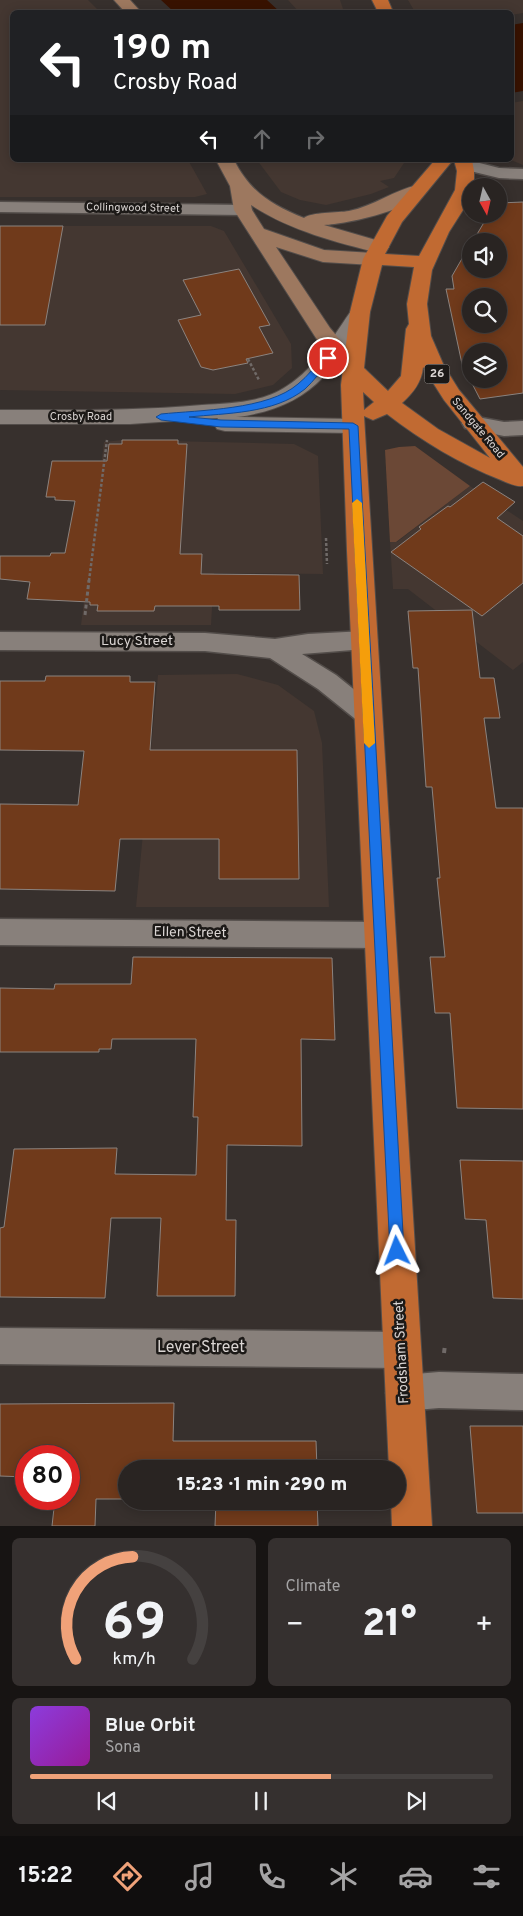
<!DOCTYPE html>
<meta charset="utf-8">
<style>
:root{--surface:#292422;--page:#35302f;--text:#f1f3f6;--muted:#a5a4a5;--line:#454140;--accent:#f0a279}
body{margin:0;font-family:Overpass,sans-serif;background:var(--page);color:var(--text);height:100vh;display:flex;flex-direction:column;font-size:19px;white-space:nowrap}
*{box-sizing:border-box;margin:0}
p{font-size:16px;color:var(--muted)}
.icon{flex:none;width:28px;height:28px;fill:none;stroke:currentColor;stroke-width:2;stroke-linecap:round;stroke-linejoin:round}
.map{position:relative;height:1526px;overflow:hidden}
.panel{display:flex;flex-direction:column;gap:12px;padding:12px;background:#171413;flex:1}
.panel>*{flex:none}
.banner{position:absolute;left:10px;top:10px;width:504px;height:152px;border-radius:8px;box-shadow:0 2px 12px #0003,0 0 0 1px var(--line);background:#202124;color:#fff;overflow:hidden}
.needle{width:32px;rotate:172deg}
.buttons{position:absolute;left:462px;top:178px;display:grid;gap:10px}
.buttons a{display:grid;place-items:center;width:45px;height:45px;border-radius:50%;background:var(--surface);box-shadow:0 2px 12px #0003,0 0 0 1px var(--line);font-size:25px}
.speed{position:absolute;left:15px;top:1445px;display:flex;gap:10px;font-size:25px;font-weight:700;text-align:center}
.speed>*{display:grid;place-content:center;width:65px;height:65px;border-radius:50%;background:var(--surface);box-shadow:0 2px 12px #0003,0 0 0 1px var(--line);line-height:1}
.speed .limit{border:8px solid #d22;background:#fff;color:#111}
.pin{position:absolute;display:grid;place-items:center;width:42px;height:42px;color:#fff;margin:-21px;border:2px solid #fff;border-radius:50%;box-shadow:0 1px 5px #0007}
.me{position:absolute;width:55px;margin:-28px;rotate:357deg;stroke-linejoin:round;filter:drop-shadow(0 0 4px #0008)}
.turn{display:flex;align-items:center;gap:18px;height:105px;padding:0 20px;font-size:22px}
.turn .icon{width:65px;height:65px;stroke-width:2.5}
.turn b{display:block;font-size:35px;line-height:42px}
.lanes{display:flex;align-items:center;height:48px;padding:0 20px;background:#0003;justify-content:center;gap:25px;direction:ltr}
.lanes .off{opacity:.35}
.big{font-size:38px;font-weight:800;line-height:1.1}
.panel .widget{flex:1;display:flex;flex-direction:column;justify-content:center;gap:8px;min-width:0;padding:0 18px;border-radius:8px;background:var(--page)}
.panel .dial{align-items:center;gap:0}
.dial svg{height:130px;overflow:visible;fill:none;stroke:var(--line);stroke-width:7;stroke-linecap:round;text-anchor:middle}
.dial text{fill:var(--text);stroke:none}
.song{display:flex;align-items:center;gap:15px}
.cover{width:60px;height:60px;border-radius:8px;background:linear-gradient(135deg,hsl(270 70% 55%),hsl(300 70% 35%))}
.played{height:5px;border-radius:2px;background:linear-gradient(90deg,var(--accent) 65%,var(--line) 65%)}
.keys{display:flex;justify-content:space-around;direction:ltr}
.heat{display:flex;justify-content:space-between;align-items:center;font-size:28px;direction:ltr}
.panel .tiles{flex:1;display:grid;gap:12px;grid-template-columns:1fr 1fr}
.widget:last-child{grid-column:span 2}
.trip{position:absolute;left:118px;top:1460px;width:288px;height:50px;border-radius:25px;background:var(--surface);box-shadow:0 2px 12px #0003,0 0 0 1px var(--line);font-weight:800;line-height:50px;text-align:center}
.tabs{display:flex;height:80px;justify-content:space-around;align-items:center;background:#100e0e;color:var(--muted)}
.tabs .icon{width:35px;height:35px}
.tabs .current{color:var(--accent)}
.tabs b{font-size:22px;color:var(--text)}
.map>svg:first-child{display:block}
.built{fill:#443731}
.green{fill:#6b4836}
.water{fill:#381200}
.building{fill:#703a1b;stroke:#8b837f;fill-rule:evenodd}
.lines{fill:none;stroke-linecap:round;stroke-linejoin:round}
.minor-casing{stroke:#534d4a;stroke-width:3}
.tertiary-casing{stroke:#534d4a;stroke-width:2}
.secondary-casing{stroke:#534d4a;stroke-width:2}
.trunk-casing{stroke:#534d4a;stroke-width:2}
.path-far2{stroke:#706a68;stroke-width:2.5;stroke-dasharray:3 2;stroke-linecap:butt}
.path-far1{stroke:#706a68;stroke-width:3;stroke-dasharray:4 2.5;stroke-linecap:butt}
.path{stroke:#706a68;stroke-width:4;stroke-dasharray:5 3;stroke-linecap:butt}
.minor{fill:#88807b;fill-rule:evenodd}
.tertiary{fill:#88807b;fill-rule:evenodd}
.secondary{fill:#9d785f;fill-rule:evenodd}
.trunk{fill:#c16a32;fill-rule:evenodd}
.route{fill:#1a73e8;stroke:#114b97}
.slow{fill:#f59e0b}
.labels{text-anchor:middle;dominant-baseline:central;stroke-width:5;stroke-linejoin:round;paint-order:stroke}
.far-street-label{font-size:11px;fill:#dad5d3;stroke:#1c1917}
.shield{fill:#1c1917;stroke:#a19d9b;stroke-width:1}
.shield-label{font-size:12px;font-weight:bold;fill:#dad5d3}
.street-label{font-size:14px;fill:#dad5d3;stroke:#1c1917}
.near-street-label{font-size:16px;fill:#dad5d3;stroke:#1c1917}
</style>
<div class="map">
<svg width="523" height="1526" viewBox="0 0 523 1526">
<rect width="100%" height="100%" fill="#37302d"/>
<path class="built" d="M 0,0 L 88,0 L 100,12 L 12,12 L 12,160 L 188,160 L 207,194 L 195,197 L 0,197 Z
M 288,0 L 340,0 L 344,12 L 299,12 Z
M 408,0 L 523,0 L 523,13 L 511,15 L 511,12 L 415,12 Z
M 523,101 L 523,165 L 511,160 L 511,103 Z
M 257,160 L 406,160 L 394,178 L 380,181 L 389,187 L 371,194 L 326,205 L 300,200 L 281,192 Z
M 0,226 L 211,226 L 224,231 L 291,344 L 292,368 L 273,385 L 235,394 L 0,390 Z
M 122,440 L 294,444 L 318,456 L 323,574 L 214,573 L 211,625 L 81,625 L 104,442 Z
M 470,486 L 523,521 L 523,662 L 513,670 L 408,589 L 393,589 L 390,542 L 397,542 Z
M 237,674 L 278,685 L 314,711 L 322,743 L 329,907 L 136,907 L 158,675 Z"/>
<path class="green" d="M 415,446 L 470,486 L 396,542 L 390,542 L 385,450 L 399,447 Z"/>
<path class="water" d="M 161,0 L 267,0 L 280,12 L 174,12 Z
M 523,23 L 523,91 L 511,93 L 511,25 Z"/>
<path class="building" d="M 523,202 L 523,393 L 480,399 L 462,364 L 446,289 L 454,289 L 452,276 L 471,243 L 471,269 L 499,269 L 499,241 L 473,241 L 489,214 L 499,214 L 499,203 ZM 471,296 L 499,296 L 499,324 L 471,324 ZM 471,351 L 499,351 L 499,379 L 471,379 Z
M 0,226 L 63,226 L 45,325 L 0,325 Z
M 239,269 L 270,325 L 259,327 L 273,353 L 246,359 L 248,363 L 213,370 L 201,367 L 178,320 L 201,315 L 183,280 Z
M 122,440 L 178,440 L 178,444 L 187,444 L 180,554 L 202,554 L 201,574 L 299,575 L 300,610 L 219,610 L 219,606 L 155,606 L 154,611 L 97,611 L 98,605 L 90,605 L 90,602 L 27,599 L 30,582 L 0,579 L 0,556 L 50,556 L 51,553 L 65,553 L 75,501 L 55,500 L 55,497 L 46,497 L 52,461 L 107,461 L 109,444 L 122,444 Z
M 483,482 L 515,502 L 497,518 L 523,536 L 523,583 L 482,616 L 391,552 L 421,529 L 419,527 L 448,506 L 450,507 Z
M 472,610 L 480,678 L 494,678 L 500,718 L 484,718 L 496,808 L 523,808 L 523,1109 L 457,1108 L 450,1013 L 435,1013 L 430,957 L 445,957 L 437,878 L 440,878 L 432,787 L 426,787 L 418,668 L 413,668 L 408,611 Z
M 46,676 L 130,676 L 130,682 L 155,682 L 150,750 L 297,750 L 299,879 L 219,879 L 219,839 L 120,839 L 115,891 L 0,889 L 0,804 L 78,805 L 84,751 L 0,750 L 0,681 L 45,681 Z
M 133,957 L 332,958 L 335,1040 L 301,1039 L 302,1146 L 227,1145 L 226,1220 L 236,1220 L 235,1296 L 157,1296 L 161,1218 L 111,1218 L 105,1298 L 0,1297 L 0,1228 L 4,1227 L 14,1149 L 117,1148 L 115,1174 L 196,1175 L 198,1117 L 193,1117 L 196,1039 L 112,1039 L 111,1049 L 99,1049 L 99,1052 L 0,1052 L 0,988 L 54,989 L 55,984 L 131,984 Z
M 460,1160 L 523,1161 L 523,1299 L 493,1298 L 486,1220 L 465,1219 Z
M 174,1403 L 173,1441 L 316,1441 L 317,1469 L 126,1469 L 126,1499 L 96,1499 L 95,1526 L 52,1526 L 55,1499 L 69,1499 L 69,1456 L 26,1456 L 26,1477 L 0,1476 L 0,1404 Z
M 470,1426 L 523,1426 L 523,1513 L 477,1513 Z
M 216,1501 L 317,1501 L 318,1526 L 215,1526 Z"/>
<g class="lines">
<g class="minor-casing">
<path id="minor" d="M 458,160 L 468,160 L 499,168 L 523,169 L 523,179 L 499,178 L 458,168 L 456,164 Z
M 0,202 L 243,205 L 249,206 L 252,210 L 249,214 L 243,215 L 0,212 Z
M 472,416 L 504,422 L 523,421 L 523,435 L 504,436 L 465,428 L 462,423 L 465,418 Z
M 365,631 L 374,633 L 377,640 L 374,647 L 365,649 L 302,654 L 336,675 L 377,708 L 381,715 L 377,722 L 368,725 L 359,722 L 318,689 L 270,658 L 205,651 L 0,650 L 0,632 L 205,633 L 275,639 L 308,634 Z
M 0,919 L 380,922 L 390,926 L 394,935 L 390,944 L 380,948 L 0,945 Z
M 0,1328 L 402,1332 L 415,1337 L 420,1350 L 415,1363 L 402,1368 L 0,1364 Z
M 439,1372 L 523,1374 L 523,1410 L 439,1408 L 404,1411 L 391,1406 L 386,1393 L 391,1380 L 404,1375 Z"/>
</g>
<g class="tertiary-casing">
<path id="tertiary" d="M 360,306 L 367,308 L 370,312 C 333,371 310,408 236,417 L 353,419 L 361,421 L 364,426 L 361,431 L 353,433 L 225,431 L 217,429 L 214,424 L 218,418 L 130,424 L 0,424 L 0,410 C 68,410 135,411 202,405 C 232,403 262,403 287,386 C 316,368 334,335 353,308 Z"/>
</g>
<g class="secondary-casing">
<path id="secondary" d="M 114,0 L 130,0 L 141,12 L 125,12 Z
M 216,160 L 234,160 C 250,192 272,205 304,218 C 311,212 338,213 349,211 C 374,206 394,190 418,185 L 424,186 L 427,190 C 414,209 347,224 324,225 L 386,243 L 389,247 L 386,251 L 379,253 C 335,242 289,230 251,205 L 252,210 L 264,229 L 324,250 L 373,253 L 380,255 L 383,259 L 380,263 L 373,265 L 323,262 L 276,247 L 330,328 L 360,364 L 364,369 L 360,374 L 353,376 L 346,374 L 316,338 L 234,210 L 230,186 Z"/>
</g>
<g class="trunk-casing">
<path id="trunk" d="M 372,0 L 388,0 L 393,12 L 378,12 Z
M 435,160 L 453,160 L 402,222 L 385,254 L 419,256 L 455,190 L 457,171 L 454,160 L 472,160 L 474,171 L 474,186 L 471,186 L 470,199 L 449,232 L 432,270 L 427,304 L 431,336 L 444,366 L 459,390 L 523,467 L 523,486 C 516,487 508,483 501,480 C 460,464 422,441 387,414 L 373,420 L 364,416 L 432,1526 L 392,1526 L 391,1501 L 396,1501 L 396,1469 L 389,1469 L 347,551 L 341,385 L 350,312 L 363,259 L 387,216 ZM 382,265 L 414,267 L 407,304 L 409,324 L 406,329 L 401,376 L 388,391 L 364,368 L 370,312 ZM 423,367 L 444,400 L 490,458 L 438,429 L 402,403 C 413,393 422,382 423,367 ZM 363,392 L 374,402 L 364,410 Z"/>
</g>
<path class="path-far2" d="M 248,359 L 259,380
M 326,538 L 327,564
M 89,581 L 107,440"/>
<path class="path-far1" d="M 85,615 L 89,580"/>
<path class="path" d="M 444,1353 L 445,1345"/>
<use href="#minor" class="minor"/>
<use href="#tertiary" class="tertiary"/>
<use href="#secondary" class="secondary"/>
<use href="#trunk" class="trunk"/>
</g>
<path class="route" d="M 328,355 L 331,356 L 331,360 C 322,369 314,381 305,389 C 274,414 226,413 189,417 L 221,420 L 353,423 L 358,426 L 404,1251 L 402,1256 L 397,1258 L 392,1256 L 390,1251 L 349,429 L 221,427 L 161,420 L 156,417 L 161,414 C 200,410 268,410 298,384 C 308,376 316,365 324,356 Z"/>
<path class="slow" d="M 357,499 L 362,503 L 375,743 L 369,748 L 364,743 L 352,503 Z"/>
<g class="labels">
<g class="far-street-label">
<text transform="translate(133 208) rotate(1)">Collingwood Street</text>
<text x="81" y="417">Crosby Road</text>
<text transform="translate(478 428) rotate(50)">Sandgate Road</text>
</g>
<rect class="shield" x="424.5" y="364.5" width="25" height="19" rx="4"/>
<g class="shield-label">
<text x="437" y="374">26</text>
</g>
<g class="street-label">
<text x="137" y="641">Lucy Street</text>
<text transform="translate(190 933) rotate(1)">Ellen Street</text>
<text transform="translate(402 1352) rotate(-93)">Frodsham Street</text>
</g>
<g class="near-street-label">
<text x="201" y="1348">Lever Street</text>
</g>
</g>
</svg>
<div class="buttons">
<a><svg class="needle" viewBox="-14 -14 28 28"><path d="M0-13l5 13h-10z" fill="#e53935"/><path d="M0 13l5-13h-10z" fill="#a5a4a5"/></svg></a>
<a><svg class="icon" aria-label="sound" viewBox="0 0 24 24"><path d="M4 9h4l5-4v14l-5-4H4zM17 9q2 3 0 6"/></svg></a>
<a><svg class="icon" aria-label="search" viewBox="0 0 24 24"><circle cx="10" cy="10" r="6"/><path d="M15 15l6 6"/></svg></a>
<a><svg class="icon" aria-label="layers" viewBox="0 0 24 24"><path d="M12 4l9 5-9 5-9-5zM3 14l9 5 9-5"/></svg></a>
</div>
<div class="speed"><div class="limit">80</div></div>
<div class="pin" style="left:328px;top:358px;background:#d93025"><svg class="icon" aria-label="arrive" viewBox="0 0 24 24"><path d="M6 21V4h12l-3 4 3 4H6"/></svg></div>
<svg class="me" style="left:397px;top:1251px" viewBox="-20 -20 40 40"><path d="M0-17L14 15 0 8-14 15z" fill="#1a73e8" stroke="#fff" stroke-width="4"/></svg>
<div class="trip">15:23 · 1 min · 290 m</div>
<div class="banner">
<div class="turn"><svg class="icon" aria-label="left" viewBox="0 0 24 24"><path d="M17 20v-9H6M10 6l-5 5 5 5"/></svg><div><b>190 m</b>Crosby Road</div></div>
<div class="lanes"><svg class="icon" aria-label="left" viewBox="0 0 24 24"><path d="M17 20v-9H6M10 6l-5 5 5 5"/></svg><svg class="icon off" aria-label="ahead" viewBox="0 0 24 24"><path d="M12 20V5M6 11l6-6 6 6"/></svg><svg class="icon off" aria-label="right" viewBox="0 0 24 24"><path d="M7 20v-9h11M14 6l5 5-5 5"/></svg></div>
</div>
</div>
<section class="panel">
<div class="tiles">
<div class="widget dial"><svg viewBox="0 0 100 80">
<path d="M14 69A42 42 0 1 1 86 69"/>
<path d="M14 69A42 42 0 0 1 49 6" stroke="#f0a279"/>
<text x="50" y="56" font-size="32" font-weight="700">69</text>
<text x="50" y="72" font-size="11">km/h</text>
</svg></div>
<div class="widget"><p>Climate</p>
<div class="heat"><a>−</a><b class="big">21°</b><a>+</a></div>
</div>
<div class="widget">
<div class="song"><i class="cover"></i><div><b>Blue Orbit</b><p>Sona</p></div></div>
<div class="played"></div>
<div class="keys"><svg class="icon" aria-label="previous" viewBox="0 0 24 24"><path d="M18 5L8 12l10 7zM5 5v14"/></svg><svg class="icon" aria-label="pause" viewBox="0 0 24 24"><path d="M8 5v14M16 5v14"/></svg><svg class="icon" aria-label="next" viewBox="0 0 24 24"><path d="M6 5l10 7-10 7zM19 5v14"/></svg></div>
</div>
</div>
</section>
<nav class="tabs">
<b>15:22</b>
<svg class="icon current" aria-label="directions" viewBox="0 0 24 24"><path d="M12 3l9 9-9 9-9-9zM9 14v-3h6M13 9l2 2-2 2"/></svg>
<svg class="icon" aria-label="music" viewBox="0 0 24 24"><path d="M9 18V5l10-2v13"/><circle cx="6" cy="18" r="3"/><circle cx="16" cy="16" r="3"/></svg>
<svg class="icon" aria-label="phone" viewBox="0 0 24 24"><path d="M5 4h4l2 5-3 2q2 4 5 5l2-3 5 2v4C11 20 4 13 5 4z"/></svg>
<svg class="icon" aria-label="climate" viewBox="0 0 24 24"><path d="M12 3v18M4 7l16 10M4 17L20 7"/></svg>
<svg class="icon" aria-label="car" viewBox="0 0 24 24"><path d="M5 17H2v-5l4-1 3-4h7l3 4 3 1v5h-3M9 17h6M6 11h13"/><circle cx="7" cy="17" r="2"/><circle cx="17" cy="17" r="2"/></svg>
<svg class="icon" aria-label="filters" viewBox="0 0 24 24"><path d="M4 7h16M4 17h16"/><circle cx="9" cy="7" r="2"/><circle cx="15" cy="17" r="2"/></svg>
</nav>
